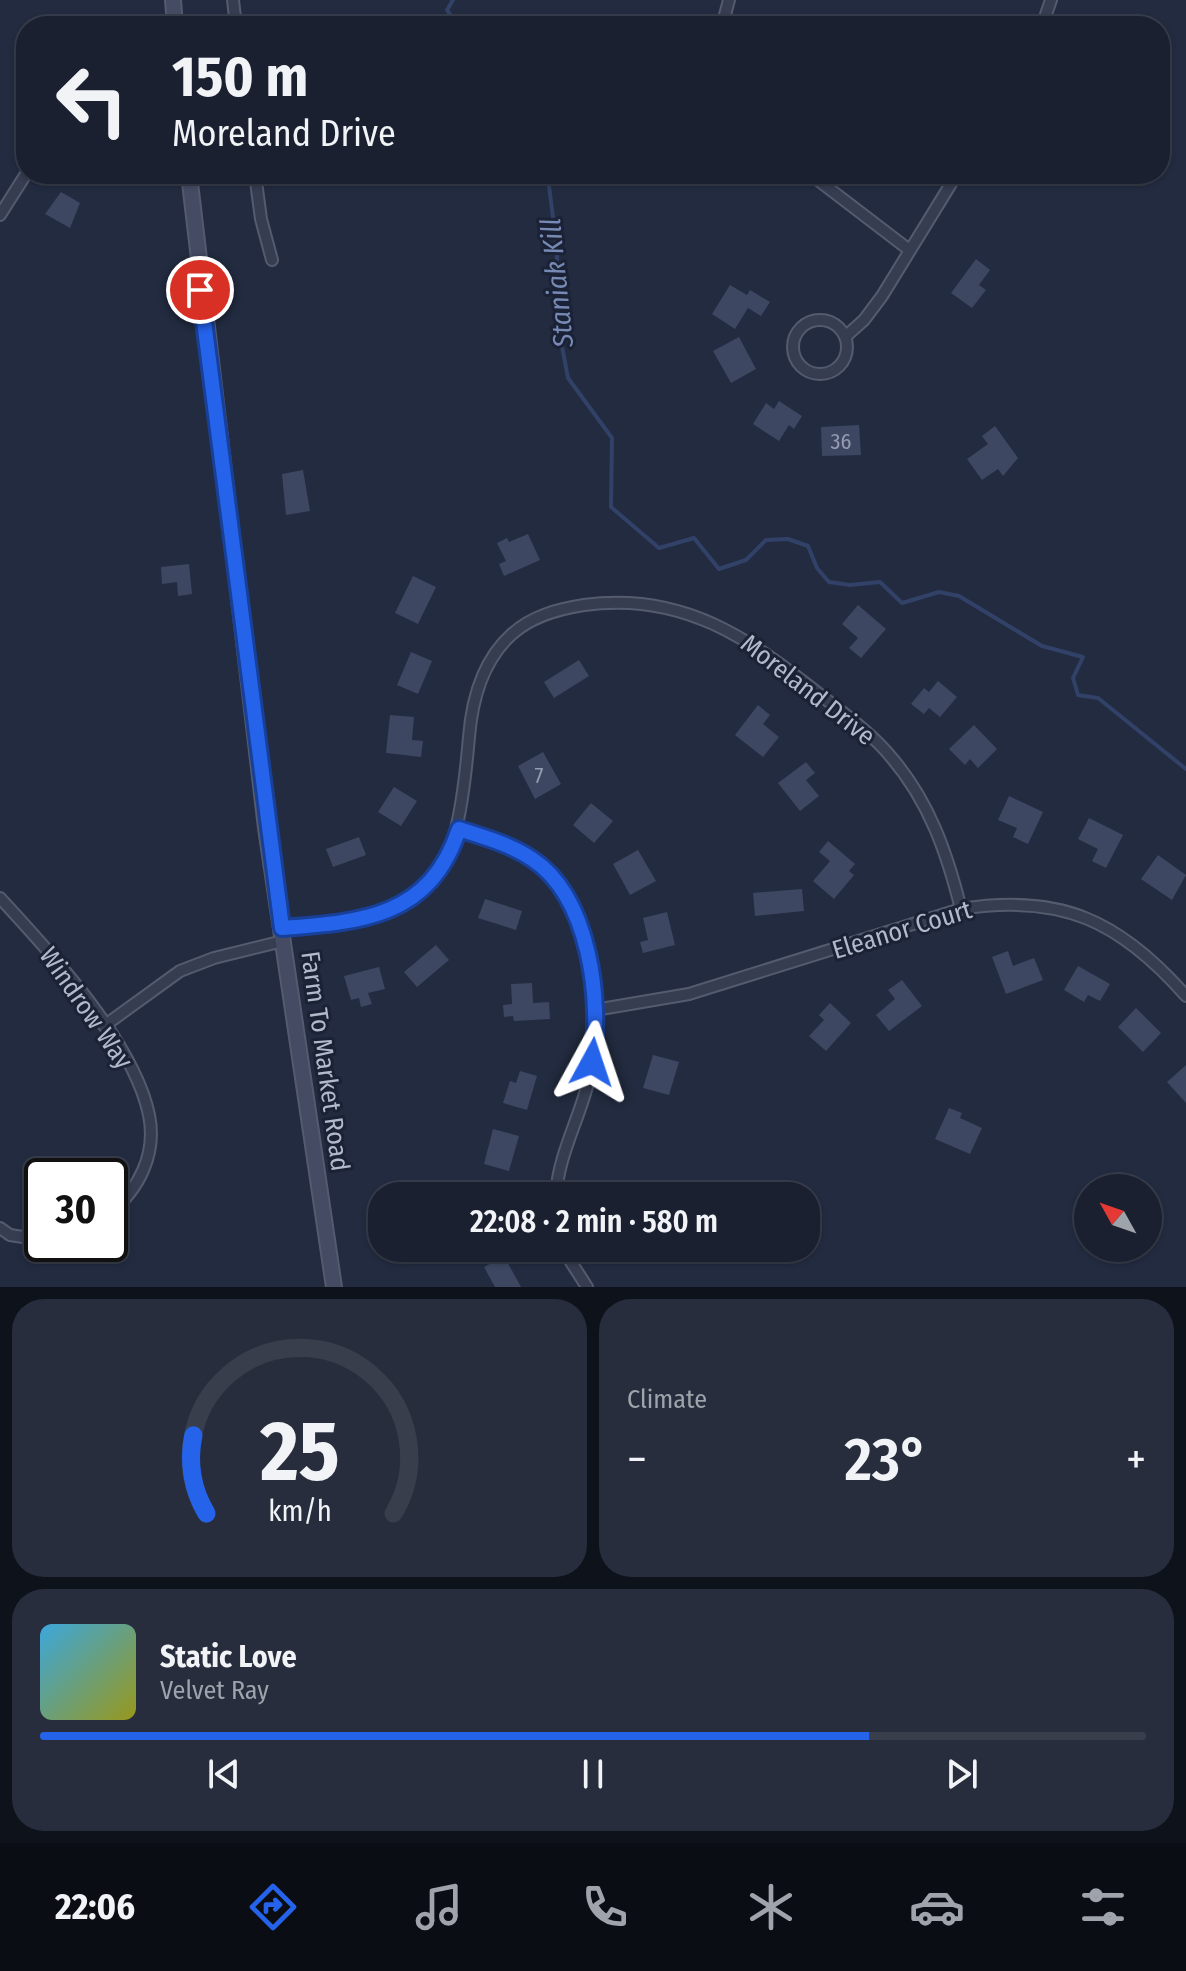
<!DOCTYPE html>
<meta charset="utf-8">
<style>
:root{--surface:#1a2030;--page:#272d3c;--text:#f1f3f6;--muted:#9fa3ab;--line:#383e4c;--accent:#2563eb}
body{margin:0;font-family:"Fira Sans Condensed",sans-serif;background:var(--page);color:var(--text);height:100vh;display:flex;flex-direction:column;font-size:30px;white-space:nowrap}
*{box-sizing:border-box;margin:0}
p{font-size:26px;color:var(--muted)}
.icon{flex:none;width:44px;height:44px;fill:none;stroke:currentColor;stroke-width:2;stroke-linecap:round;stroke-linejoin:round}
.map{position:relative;height:1287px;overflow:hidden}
.sheet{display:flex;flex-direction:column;gap:12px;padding:12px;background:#0e121a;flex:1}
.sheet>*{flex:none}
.hud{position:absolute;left:16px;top:16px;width:1154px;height:168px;border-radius:32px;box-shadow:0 2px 6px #0004,0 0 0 2px var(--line);background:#1a2030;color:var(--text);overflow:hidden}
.needle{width:52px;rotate:310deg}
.tools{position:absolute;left:1074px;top:1174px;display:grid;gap:16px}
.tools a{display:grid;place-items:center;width:88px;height:88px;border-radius:50%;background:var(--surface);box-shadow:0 2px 6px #0004,0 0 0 2px var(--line);font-size:40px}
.speed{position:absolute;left:24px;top:1158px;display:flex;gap:16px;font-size:40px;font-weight:700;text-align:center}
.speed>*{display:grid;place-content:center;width:104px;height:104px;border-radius:50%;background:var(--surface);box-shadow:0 2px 6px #0004,0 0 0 2px var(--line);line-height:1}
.speed .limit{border:4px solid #111;border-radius:12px;background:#fff;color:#111}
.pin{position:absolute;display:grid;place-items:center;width:68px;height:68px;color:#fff;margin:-34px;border:4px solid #fff;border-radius:50%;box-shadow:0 2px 8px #0007}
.me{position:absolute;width:88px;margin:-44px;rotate:5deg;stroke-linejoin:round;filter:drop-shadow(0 0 6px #0008)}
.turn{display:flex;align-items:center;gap:28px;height:168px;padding:0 24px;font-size:36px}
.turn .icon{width:104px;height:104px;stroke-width:2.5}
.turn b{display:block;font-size:56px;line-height:68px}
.big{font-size:60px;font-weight:600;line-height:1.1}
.sheet .widget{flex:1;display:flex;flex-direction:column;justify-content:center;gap:12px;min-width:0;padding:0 28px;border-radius:32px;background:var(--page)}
.sheet .dial{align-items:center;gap:0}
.dial svg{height:208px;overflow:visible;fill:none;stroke:var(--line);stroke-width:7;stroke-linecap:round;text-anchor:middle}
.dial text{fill:var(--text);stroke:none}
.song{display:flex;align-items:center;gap:24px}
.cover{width:96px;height:96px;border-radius:12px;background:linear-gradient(135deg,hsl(200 70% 55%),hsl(60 70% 35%))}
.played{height:8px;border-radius:4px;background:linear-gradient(90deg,var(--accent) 75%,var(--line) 75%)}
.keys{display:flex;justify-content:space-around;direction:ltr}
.heat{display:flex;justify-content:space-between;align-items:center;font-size:44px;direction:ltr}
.sheet .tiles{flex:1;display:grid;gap:12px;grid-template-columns:1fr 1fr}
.widget:last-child{grid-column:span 2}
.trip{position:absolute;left:368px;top:1182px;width:452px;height:80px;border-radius:32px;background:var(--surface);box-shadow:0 2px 6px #0004,0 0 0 2px var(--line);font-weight:600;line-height:80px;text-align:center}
.menu{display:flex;height:128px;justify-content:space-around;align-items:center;background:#0a0d13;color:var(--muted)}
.menu .icon{width:56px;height:56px}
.menu .active{color:var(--accent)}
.menu b{font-size:36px;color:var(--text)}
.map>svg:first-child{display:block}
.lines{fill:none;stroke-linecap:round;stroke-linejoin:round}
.stream{stroke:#324167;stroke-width:4}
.building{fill:#3d4761}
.street-casing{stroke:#545b6e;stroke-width:14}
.secondary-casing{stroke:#545b6e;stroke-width:18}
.street{stroke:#363d50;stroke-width:10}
.secondary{stroke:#444b63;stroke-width:14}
.route-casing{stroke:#184099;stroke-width:20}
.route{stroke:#2563eb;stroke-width:14}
.labels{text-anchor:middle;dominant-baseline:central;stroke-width:6;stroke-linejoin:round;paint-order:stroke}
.number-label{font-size:22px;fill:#959cb0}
.street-label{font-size:26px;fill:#b2b9cb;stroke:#1b2235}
.water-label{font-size:28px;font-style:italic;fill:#778ab5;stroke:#1b2235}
</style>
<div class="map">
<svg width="1186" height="1287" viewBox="0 0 1186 1287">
<rect width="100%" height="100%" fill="#222b40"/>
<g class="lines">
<path class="stream" d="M 453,0 L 447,10 L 458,26
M 543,174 L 549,186 L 557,249 L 557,320 L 568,378 L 612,438 L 611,507 L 659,548 L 694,538 L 719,569 L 746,560 L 766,540 L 788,539 L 808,546 L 817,568 L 829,582 L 850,585 L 880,582 L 902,603 L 939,592 L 959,596 L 1042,646 L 1083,657 L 1073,678 L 1078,695 L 1098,698 L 1186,769"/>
</g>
<path class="building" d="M 61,192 L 80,203 L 70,228 L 45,214 Z
M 976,259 L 990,270 L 979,285 L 986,290 L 972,308 L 951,293 Z
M 730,285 L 747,295 L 750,290 L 770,302 L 761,316 L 748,308 L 735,329 L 712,314 Z
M 739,337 L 756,369 L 731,383 L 713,351 Z
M 779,401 L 802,416 L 794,429 L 789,425 L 779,441 L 753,424 L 766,403 L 774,409 Z
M 859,425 L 861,455 L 822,456 L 821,427 Z
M 995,426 L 1018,458 L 1003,476 L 998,469 L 982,480 L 967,459 L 988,444 L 982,436 Z
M 303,470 L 310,511 L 286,515 L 282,474 Z
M 528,534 L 540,560 L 504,576 L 499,564 L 506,561 L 497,543 L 507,538 L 509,542 Z
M 189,564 L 192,594 L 178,596 L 177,582 L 162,584 L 161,567 Z
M 413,576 L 436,587 L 418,624 L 395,613 Z
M 858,605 L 886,629 L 861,658 L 849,648 L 858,638 L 842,624 Z
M 411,652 L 432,661 L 418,694 L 397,685 Z
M 579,660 L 589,676 L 554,698 L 544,682 Z
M 938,681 L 957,697 L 940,717 L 929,708 L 924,714 L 911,704 L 924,688 L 929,692 Z
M 758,705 L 770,715 L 763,724 L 779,737 L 763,757 L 735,735 Z
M 390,715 L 414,717 L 412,740 L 423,741 L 421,757 L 386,753 Z
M 974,725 L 997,749 L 978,768 L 970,759 L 965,765 L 949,749 Z
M 543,752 L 561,784 L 535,799 L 518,766 Z
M 806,762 L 815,773 L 806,780 L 819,796 L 800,811 L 778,783 Z
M 394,787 L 417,801 L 401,826 L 378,812 Z
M 1009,796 L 1043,812 L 1028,844 L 1013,837 L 1017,828 L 998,820 Z
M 591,803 L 613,821 L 594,843 L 573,825 Z
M 1089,818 L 1123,835 L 1106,868 L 1092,861 L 1098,849 L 1078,839 Z
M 359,837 L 366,855 L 333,867 L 326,849 Z
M 828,841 L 855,864 L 849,871 L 854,875 L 834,899 L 813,881 L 830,861 L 819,852 Z
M 638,850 L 656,881 L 630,895 L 613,864 Z
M 1158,855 L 1186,875 L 1172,900 L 1141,879 Z
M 802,889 L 804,911 L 755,916 L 753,893 Z
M 485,899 L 522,911 L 516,930 L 478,918 Z
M 667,912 L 675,945 L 643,953 L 640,942 L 648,940 L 643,918 Z
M 436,945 L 449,960 L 417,987 L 404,972 Z
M 1008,951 L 1013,966 L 1034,958 L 1043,980 L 1006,994 L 992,957 Z
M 1078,966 L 1110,984 L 1100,1001 L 1088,995 L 1084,1002 L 1064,990 Z
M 379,967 L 385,989 L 368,993 L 372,1004 L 361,1007 L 359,998 L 351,1000 L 344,976 Z
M 902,980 L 922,1006 L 889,1031 L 876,1015 L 895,999 L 888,990 Z
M 532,983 L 533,1003 L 549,1002 L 550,1019 L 514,1021 L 513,1016 L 504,1017 L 503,1005 L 512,1004 L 511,984 Z
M 830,1003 L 851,1023 L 826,1051 L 809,1036 L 824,1020 L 819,1015 Z
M 1136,1008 L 1161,1033 L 1143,1052 L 1118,1027 Z
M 653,1055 L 679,1062 L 669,1095 L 643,1088 Z
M 1186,1065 L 1186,1103 L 1167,1082 Z
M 520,1071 L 537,1076 L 527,1110 L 503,1103 L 510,1081 L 516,1083 Z
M 949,1108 L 962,1113 L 960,1118 L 982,1128 L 970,1154 L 935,1139 Z
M 493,1129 L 519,1136 L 509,1171 L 484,1164 Z
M 504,1256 L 521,1287 L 495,1287 L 484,1267 Z"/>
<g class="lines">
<g class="street-casing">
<path id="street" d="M 233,0 L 236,26
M 722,26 L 729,0
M 1042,26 L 1051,0
M 255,174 L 261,219 L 272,260
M 810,174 L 908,249
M 0,215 L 26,174
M793 347a27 27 0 1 1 54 0a27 27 0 1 1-54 0Z
M 845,337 L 864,320 L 882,296 L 957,174
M 459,829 C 483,838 510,844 532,859 C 594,900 603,1013 589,1079 C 580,1118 558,1155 556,1196
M 0,898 C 50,952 134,1042 149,1115 C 157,1154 139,1189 110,1213
M 282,928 C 437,918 456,886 469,737 C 472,699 483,660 512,634 C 532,616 558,609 584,605 C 683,591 750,639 823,697 C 847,716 872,734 891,757 C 929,801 947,853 961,909
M 595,1010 L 689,994 L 961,909 C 1061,893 1120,921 1186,996
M 104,1026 L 180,971 L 214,958 L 283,941
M 0,1228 L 10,1235 L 42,1240
M 562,1248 L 587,1287"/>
</g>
<g class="secondary-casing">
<path id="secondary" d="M 173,0 L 175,26
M 189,174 L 266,828 L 334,1287"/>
</g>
<use href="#street" class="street"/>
<use href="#secondary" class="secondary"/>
</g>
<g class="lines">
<g class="route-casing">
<path id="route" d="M 200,290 L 282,928 C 363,922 430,917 459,829 C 483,837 510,844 532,859 C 590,897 602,1001 592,1062"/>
</g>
<use href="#route" class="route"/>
</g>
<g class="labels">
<g class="number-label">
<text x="841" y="441">36</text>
<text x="539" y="775">7</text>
</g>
<g class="street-label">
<text transform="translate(808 690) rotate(38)">Moreland Drive</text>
<text transform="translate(902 930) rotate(-17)">Eleanor Court</text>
<text transform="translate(86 1008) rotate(55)">Windrow Way</text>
<text transform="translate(325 1061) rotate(82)">Farm To Market Road</text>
</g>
<g class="water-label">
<text transform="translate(557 283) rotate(-96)">Staniak Kill</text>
</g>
</g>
</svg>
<div class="tools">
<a><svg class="needle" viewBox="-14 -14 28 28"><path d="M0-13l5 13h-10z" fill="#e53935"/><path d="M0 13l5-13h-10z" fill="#9fa3ab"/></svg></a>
</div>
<div class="speed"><div class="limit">30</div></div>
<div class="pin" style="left:200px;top:290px;background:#d93025"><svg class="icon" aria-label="arrive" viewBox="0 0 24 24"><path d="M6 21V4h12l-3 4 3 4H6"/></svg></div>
<svg class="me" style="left:592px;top:1062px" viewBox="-20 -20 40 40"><path d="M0-17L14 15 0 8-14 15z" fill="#2563eb" stroke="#fff" stroke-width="4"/></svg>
<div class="trip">22:08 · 2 min · 580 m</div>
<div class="hud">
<div class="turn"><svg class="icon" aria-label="left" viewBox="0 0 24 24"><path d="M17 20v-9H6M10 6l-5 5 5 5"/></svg><div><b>150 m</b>Moreland Drive</div></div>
</div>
</div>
<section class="sheet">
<div class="tiles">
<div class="widget dial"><svg viewBox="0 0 100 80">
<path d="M14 69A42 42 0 1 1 86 69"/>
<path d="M14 69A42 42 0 0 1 9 39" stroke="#2563eb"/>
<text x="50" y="56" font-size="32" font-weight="700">25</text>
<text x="50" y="72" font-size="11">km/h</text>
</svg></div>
<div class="widget"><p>Climate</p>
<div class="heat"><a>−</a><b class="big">23°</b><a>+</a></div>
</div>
<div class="widget">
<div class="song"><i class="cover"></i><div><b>Static Love</b><p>Velvet Ray</p></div></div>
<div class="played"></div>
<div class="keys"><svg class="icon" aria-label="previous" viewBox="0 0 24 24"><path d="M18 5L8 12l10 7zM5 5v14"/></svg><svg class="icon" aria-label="pause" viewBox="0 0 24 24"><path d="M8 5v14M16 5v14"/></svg><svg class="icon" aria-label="next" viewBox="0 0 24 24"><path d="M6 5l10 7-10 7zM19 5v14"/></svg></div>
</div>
</div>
</section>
<nav class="menu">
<b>22:06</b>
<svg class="icon active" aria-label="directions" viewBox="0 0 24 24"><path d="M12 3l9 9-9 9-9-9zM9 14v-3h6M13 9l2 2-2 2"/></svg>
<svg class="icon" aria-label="music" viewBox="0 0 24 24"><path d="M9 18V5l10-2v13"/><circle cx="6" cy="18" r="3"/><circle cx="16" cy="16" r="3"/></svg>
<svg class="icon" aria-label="phone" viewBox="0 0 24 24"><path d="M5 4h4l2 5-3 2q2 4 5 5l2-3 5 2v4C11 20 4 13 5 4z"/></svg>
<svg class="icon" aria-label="climate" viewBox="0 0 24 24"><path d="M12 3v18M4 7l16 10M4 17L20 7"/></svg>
<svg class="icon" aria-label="car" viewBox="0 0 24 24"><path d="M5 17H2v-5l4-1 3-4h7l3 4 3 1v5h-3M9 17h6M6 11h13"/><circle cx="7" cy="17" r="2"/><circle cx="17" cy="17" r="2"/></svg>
<svg class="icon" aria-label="filters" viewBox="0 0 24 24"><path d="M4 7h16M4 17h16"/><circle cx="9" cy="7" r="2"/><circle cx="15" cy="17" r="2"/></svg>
</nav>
